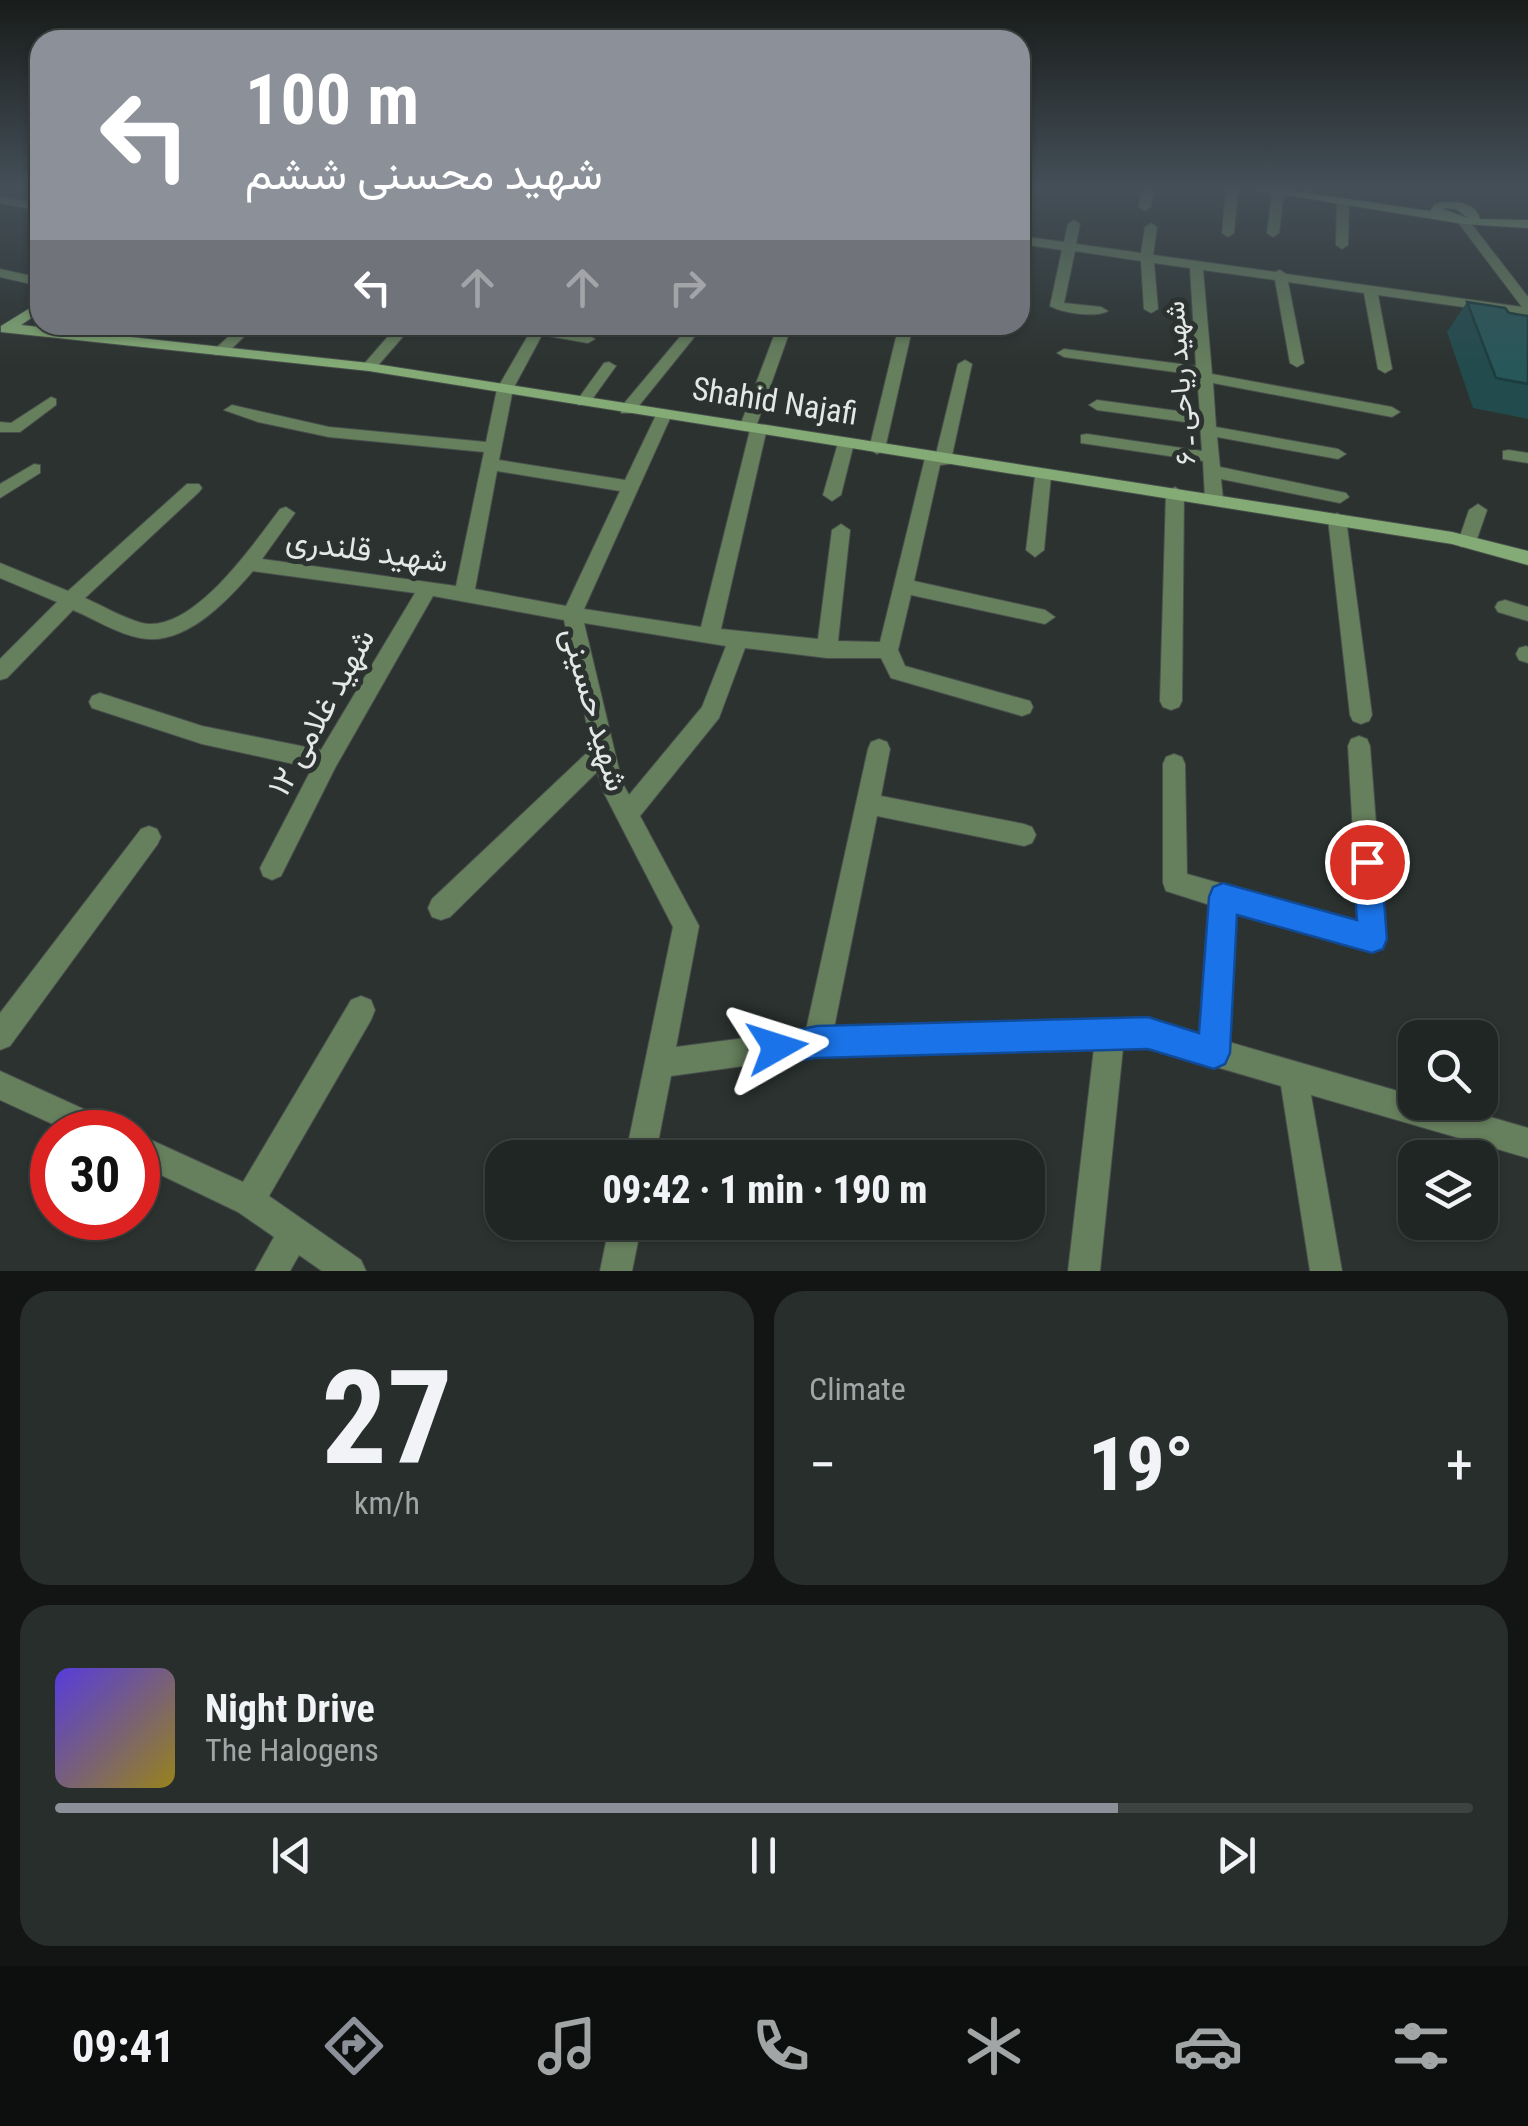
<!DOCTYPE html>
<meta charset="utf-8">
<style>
:root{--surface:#202623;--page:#282e2b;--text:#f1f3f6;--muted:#a2a5a6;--line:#3d4341;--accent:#8c9099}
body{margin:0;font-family:"Roboto Condensed",Vazirmatn,sans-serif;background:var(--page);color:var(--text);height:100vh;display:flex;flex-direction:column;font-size:38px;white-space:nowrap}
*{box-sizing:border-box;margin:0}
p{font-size:32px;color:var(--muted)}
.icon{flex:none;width:55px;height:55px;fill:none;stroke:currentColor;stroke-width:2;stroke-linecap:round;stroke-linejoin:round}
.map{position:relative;height:1271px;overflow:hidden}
.sheet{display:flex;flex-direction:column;gap:20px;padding:20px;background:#121513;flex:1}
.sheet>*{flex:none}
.top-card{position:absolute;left:30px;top:30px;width:1000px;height:305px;border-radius:30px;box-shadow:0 2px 8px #0004,0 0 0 2px var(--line);background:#8c9099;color:#fff;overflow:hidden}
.buttons{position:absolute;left:1398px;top:1020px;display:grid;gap:20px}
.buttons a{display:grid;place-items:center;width:100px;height:100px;border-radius:20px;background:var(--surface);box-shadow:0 2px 8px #0004,0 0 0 2px var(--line);font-size:50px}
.speed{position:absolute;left:30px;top:1110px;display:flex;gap:20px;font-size:50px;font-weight:700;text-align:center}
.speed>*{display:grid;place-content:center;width:130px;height:130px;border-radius:50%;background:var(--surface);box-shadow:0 2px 8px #0004,0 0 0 2px var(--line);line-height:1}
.speed .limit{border:15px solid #d22;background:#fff;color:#111}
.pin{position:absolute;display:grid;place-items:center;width:85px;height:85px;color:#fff;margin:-42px;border:5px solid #fff;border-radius:50%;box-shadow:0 2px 10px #0007}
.me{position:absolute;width:110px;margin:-55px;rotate:84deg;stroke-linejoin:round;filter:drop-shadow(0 0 8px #0008)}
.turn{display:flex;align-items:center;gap:35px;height:210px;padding:0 50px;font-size:45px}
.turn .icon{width:130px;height:130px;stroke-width:2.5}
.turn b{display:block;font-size:70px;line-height:85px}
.lanes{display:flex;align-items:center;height:95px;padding:0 50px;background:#0003;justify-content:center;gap:50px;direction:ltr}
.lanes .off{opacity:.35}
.big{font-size:75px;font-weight:800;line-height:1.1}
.sheet .tile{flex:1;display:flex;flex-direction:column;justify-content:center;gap:15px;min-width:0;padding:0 35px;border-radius:30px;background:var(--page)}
.sheet .dial{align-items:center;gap:0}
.dial b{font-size:130px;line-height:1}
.song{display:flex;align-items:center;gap:30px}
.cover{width:120px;height:120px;border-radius:15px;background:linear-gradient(135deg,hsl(250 70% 55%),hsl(50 70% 35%))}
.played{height:10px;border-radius:5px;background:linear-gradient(90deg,var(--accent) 75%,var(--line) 75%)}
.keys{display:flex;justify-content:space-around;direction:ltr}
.heat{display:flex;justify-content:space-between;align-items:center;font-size:55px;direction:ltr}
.sheet .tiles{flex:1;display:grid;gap:20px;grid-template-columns:1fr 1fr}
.tile:last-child{grid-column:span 2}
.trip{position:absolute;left:485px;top:1140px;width:560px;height:100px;border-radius:30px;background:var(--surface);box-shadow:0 2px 8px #0004,0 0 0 2px var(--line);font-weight:800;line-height:100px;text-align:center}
.menu{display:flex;height:160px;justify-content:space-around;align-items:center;background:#0d0f0e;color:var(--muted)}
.menu .icon{width:70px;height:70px}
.menu .active{color:var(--accent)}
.menu b{font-size:45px;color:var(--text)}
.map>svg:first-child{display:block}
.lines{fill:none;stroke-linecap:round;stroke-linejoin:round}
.street-casing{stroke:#484f4c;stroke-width:2}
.secondary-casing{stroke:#484f4c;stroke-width:2}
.street{fill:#667f5d;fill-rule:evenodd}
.secondary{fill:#84ab75;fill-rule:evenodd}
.wall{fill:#224b4d}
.building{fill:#285759;stroke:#1c3d3e;stroke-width:2.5}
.route{fill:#1a73e8;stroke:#114b97;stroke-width:2.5}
.labels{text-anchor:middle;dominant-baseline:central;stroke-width:10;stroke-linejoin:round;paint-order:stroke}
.far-street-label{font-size:28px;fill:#e3e7e5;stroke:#2b322f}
.street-label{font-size:32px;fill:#e3e7e5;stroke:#2b322f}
</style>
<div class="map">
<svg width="1528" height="1271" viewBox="0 0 1528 1271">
<rect width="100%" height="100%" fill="#2b322f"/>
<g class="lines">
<g class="street-casing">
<path id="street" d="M 1142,189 L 1154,189 L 1151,207 L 1145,211 L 1139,207 Z
M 1226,189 L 1238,189 L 1234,233 L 1228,237 L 1222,233 Z
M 1302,189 L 1313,189 L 1314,190 L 1308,193 Z
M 1278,190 L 1284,193 L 1279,233 L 1273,237 L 1267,233 L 1272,193 Z
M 0,197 L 40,203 L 40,211 L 0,203 Z
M 1343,200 L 1349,203 L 1348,245 L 1342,249 L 1336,245 L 1337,203 Z
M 1463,217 L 1467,218 L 1528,297 L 1528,316 L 1378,295 L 1392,369 L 1385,373 L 1378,369 L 1364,293 L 1288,282 L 1304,363 L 1297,367 L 1290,363 L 1275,280 L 1203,270 L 1212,374 L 1392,407 L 1400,412 L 1392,417 L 1213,383 L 1216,427 L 1338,449 L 1346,454 L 1338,459 L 1217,437 L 1220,467 L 1346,493 L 1349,497 L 1340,503 L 1221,479 L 1223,499 L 1214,505 L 1205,499 L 1203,461 L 1081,443 L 1081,435 L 1087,434 L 1202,451 L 1200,424 L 1097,410 L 1089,405 L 1097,400 L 1200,414 L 1197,375 L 1064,357 L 1057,353 L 1064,349 L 1196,366 L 1190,268 L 1154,263 L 1158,309 L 1151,313 L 1144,309 L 1141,261 L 1075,251 L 1064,303 L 1101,307 L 1108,311 C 1095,318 1063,313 1050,306 L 1062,250 L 1020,244 L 1020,236 L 1064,242 L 1068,224 L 1074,220 L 1080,224 L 1076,244 L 1141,253 L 1145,227 L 1151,223 L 1157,227 L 1153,255 L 1275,272 L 1280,270 L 1286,274 L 1522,307 L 1457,221 Z
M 0,269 L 40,278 L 40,286 L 0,277 Z
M 241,325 L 256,325 L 225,355 L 215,355 L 215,349 Z
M 398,325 L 413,325 L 374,370 L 364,370 L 364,364 Z
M 534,325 L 548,325 L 547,328 L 588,335 L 595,339 L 588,343 L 542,335 L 513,389 L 499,460 L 625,480 L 658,411 L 670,411 L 672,414 L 584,609 L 701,627 L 750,430 L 740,426 L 778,325 L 792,325 L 757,424 L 767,428 L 721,629 L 818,639 L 832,530 L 841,524 L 850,530 L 838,641 L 880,642 L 925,458 L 927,454 L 936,454 L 958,364 L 965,360 L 972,364 L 951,460 L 949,464 L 940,465 L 914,581 L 1045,610 L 1055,617 L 1045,624 L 911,595 L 898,650 L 905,666 L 1030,701 L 1033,707 L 1030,713 L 1022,716 L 891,678 L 881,658 L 827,658 L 745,648 L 719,718 L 640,816 L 699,926 L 676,1047 L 806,1030 L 868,749 L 871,742 L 879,739 L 887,742 L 890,749 L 881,796 L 1024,824 L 1032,827 L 1036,835 L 1032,843 L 1024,846 L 877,816 L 834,1028 L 1148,1019 L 1201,1034 L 1210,905 L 1166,891 L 1163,883 L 1163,764 L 1166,757 L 1174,754 L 1182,757 L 1185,764 L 1187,874 L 1358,922 L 1348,746 L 1351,739 L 1359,736 L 1367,739 L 1370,746 L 1385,939 L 1381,948 L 1372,952 L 1235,912 L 1229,1042 L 1415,1096 L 1415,1102 L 1439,1102 L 1528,1128 L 1528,1158 L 1311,1095 L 1342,1271 L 1310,1271 L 1281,1086 L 1148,1047 L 1123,1048 L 1100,1271 L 1068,1271 L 1094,1048 L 817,1056 L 671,1076 L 655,1158 L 625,1158 L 673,927 L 603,791 L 597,772 L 450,917 L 441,920 L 432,917 L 428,908 L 432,899 L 592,748 L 564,620 L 433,596 L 335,768 L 281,876 L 272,880 L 263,876 L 260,868 L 312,768 L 202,744 L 92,708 L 89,702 L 92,696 L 100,693 L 202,726 L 321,750 L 415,593 L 253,571 C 227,601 185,647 140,638 C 118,634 94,619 73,610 L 7,678 L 0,680 L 0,659 L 57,602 L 0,578 L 0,563 L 68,591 L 187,484 L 199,484 L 202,488 L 199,492 L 85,598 C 103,606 123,618 142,623 C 193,634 254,543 280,509 L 286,507 L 295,513 L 262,559 L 456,586 L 484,452 L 329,437 L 258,422 L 224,410 L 232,405 L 329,427 L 486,442 L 497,389 ZM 497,471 L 620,491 L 566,606 L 475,589 ZM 584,623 L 726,646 L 702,707 L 629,795 L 622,782 Z
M 690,325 L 704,325 L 633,413 L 621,413 L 621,407 Z
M 899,325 L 913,325 L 885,449 L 877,454 L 869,449 Z
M 609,362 L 616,366 L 588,405 L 578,405 L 578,399 L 604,363 Z
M 51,397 L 56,399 L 56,405 L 20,432 L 0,432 L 0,422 L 11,423 Z
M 846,438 L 854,443 L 841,495 L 832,501 L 823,495 L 838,443 Z
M 1509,450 L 1528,453 L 1528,463 L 1503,459 L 1503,451 Z
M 34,464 L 40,465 L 40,473 L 0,498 L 0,484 Z
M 1043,470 L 1051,476 L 1044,550 L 1035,557 L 1026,550 L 1035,476 Z
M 1175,487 L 1184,493 L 1182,701 L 1179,707 L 1171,710 L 1163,707 L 1160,701 L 1166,493 Z
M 1478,504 L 1487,510 L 1476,542 L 1473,547 L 1461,547 L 1458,542 L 1469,510 Z
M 1337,513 L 1346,519 L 1372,715 L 1369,721 L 1361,724 L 1353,721 L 1350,715 L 1328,519 Z
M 1505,600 L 1528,607 L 1528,621 L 1498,612 L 1495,607 L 1498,602 Z
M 1526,646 L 1528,647 L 1528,663 L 1519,660 L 1516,654 L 1519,648 Z
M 149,826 L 157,829 L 161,837 L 157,845 L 10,1046 L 0,1050 L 0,1013 L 141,829 Z
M 361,996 L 371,1000 L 375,1010 L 371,1020 L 269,1196 L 361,1260 L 366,1271 L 322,1271 L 299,1255 L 290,1271 L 255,1271 L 274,1237 L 238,1212 L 138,1164 L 138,1134 L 243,1182 L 351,1000 Z
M 0,1071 L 112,1122 L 117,1132 L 70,1132 L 0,1100 Z
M 610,1222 L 642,1222 L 632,1271 L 600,1271 Z"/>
</g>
<g class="secondary-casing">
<path id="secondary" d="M 1248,189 L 1279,189 L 1430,211 L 1435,204 C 1451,200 1476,201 1480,219 L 1528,220 L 1528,228 L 1464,224 ZM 1445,208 L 1456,209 L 1468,218 L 1443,209 Z
M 40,302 L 40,312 L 21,325 L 369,363 L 1452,532 L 1528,551 L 1528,565 L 1452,544 L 369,371 L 1,332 L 1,326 Z"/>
</g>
<use href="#street" class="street"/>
<use href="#secondary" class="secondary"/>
</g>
<path class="wall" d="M 1467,302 L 1528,316 L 1528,419 L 1473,408 L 1447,332 Z"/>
<path class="building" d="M 1467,302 L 1505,308 L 1509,313 L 1528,316 L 1528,384 L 1496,378 Z"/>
<linearGradient id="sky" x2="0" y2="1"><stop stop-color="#181c1a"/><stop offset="0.51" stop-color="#444f58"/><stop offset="1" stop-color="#444f58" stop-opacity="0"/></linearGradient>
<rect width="1528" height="367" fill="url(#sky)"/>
<path class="route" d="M 1367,848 L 1377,852 L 1381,862 L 1387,939 L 1383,949 L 1372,953 L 1237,915 L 1230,1053 L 1225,1064 L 1214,1069 L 1148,1049 L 817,1058 L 777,1063 L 766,1058 L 761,1047 L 766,1036 L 817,1026 L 1148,1017 L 1199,1033 L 1209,897 L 1213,887 L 1223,883 L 1357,920 L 1353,862 L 1357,852 Z"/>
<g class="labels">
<g class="far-street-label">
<text transform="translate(1180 383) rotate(-94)">شهید ریاحی ـ ۶</text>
</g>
<g class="street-label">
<text transform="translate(775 401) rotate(9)">Shahid Najafi</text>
<text transform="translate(367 550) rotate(8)">شهید قلندری</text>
<text transform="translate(595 709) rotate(74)">شهید حسینی</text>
<text transform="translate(321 712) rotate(-61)">شهید غلامی ۱۲</text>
</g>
</g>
</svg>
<div class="buttons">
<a><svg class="icon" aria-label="search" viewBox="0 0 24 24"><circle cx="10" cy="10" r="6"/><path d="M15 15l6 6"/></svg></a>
<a><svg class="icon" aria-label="layers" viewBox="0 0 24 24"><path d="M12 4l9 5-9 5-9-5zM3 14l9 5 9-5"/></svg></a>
</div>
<div class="speed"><div class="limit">30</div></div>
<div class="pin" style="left:1367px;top:862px;background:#d93025"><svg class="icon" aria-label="arrive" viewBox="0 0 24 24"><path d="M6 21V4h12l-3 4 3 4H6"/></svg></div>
<svg class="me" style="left:777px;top:1047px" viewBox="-20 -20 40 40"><path d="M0-17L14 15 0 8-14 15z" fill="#1a73e8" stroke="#fff" stroke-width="4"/></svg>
<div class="trip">09:42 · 1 min · 190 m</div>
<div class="top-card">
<div class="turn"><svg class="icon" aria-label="left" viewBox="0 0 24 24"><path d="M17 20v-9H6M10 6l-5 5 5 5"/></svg><div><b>100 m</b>شهید محسنی ششم</div></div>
<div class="lanes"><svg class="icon" aria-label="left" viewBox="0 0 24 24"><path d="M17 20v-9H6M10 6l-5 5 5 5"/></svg><svg class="icon off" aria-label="ahead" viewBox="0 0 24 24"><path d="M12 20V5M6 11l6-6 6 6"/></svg><svg class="icon off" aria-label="ahead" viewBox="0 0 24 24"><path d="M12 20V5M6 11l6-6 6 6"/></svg><svg class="icon off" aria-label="right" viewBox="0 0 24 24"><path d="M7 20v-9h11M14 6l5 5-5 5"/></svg></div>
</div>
</div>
<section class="sheet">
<div class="tiles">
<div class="tile dial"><b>27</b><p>km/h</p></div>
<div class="tile"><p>Climate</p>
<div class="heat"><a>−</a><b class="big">19°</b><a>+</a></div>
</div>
<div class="tile">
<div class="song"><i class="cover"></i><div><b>Night Drive</b><p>The Halogens</p></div></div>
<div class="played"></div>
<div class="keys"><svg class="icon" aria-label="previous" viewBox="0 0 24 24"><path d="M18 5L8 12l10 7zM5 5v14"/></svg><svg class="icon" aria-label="pause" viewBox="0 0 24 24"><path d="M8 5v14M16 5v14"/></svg><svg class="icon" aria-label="next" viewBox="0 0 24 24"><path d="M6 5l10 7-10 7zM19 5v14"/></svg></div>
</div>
</div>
</section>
<nav class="menu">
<b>09:41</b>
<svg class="icon active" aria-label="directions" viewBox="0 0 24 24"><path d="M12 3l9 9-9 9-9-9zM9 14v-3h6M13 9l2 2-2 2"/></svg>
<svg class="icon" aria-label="music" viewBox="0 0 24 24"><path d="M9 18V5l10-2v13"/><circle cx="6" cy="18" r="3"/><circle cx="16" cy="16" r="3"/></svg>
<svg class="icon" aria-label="phone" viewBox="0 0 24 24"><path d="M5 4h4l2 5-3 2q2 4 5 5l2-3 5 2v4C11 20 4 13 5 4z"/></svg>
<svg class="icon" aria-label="climate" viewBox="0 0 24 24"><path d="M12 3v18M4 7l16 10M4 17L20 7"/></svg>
<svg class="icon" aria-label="car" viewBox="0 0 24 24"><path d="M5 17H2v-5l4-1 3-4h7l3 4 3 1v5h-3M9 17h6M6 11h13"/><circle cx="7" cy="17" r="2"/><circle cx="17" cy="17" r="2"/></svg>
<svg class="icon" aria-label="filters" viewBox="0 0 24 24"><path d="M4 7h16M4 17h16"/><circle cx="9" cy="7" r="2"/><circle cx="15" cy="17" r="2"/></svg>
</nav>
